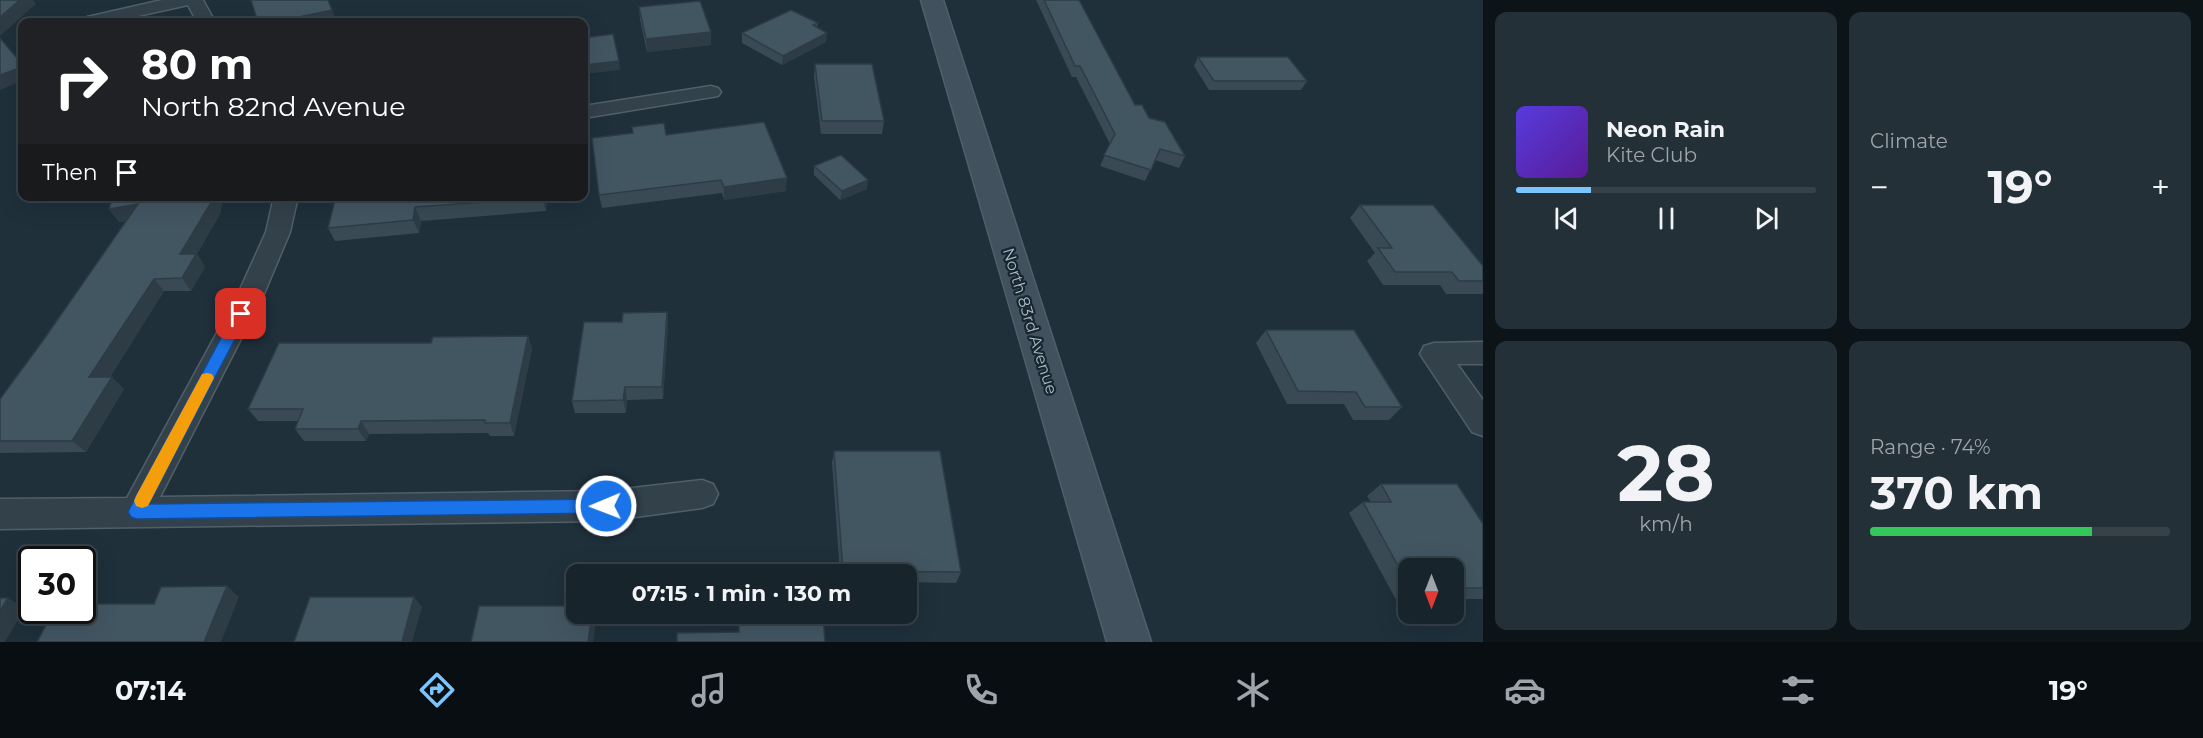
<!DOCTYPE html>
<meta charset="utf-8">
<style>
:root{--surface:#17242c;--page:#243038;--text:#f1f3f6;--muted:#9ea4a9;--line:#364148;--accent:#7bc5ff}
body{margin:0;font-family:Montserrat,sans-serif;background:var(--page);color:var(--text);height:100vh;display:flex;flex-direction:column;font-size:22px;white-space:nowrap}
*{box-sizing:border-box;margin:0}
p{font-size:20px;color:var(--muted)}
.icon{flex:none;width:33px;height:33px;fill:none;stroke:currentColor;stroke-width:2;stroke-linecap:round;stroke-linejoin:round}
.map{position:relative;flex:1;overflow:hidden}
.drawer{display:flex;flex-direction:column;gap:12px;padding:12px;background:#0d1418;width:720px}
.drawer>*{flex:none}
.banner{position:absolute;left:18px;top:18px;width:570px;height:183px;border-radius:12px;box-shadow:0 6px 24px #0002,0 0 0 2px var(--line);background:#202124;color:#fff;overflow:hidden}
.needle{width:39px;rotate:180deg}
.fabs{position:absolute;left:1398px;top:558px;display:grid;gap:12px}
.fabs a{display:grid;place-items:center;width:66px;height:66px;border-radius:12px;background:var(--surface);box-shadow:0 6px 24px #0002,0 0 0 2px var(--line);font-size:30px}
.speed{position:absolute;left:18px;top:546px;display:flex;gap:12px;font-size:30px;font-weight:700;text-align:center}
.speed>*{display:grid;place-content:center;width:78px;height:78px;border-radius:50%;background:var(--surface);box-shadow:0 6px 24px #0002,0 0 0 2px var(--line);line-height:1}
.speed .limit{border:3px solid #111;border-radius:9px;background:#fff;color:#111}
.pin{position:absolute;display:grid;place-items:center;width:51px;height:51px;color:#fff;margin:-26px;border-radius:12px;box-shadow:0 3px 9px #0006}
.me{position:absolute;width:66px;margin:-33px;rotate:269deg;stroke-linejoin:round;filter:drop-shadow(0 0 4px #0008)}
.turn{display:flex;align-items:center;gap:21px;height:126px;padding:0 24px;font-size:27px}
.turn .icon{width:78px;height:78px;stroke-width:2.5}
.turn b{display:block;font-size:42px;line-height:51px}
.then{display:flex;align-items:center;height:57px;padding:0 24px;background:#0003;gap:12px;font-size:22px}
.big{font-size:45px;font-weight:700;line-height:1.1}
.drawer .tile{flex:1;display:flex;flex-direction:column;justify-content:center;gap:9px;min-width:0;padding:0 21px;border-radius:12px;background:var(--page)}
.drawer .dial{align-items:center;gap:0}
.dial b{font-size:78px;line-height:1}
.song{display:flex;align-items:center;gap:18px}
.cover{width:72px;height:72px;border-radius:9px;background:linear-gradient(135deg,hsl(250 70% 55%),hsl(270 70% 35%))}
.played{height:6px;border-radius:3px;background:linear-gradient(90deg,var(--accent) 25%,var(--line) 25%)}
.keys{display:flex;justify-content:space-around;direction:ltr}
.heat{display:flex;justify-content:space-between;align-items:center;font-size:33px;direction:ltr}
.charge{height:9px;border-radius:4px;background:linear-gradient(90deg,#34c759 74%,var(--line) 0)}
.drawer .tiles{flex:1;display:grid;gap:12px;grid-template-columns:repeat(2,1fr)}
.trip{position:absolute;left:566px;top:564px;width:351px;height:60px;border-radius:12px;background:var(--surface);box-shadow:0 6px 24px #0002,0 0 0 2px var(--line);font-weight:700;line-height:60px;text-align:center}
.dock{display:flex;height:96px;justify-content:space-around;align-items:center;background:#090e12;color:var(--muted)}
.dock .icon{width:42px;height:42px}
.dock .on{color:var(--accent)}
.dock b{font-size:27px;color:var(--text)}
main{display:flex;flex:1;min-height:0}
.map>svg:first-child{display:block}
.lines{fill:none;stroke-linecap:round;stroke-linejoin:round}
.street-casing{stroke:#505f68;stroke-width:3}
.secondary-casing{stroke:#505f68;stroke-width:3}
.street{fill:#33414b;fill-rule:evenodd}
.secondary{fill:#41515e;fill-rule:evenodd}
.wall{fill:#394a54}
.shaded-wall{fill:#2e3c45}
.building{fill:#425662;stroke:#2e3c45;stroke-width:1.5}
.route{fill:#1a73e8;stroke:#114b97;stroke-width:1.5}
.slow{fill:#f59e0b}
.labels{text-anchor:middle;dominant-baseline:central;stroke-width:4.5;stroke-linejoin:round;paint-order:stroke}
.street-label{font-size:16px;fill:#adbcc7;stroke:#18262f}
</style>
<main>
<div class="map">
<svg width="1483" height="642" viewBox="0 0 1483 642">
<rect width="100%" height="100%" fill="#1f303b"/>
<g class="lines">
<g class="street-casing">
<path id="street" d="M 162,0 L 203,0 L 215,22 L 197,22 L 188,5 L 111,22 L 84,21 L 87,17 Z
M 711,86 L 718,88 L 721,92 L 718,96 L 584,118 L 584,106 Z
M 274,196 L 298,196 L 290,232 L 264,294 L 160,497 L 606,491 L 702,480 L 713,484 L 718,494 L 713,504 L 702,508 L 606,521 L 0,529 L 0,499 L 127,498 L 238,294 L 266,232 Z
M 1483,342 L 1483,364 L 1457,364 L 1483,400 L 1483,436 L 1472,432 L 1420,354 L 1424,346 L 1434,343 Z"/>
</g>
<g class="secondary-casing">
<path id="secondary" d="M 921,0 L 943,0 L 1151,642 L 1107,642 Z"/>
</g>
<use href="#street" class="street"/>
<use href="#secondary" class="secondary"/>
</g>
<path class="wall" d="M 1036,0 L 1079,0 L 1135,105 L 1149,118 L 1185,156 L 1179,168 L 1155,160 L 1145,181 L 1100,166 L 1110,144 L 1076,77 L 1072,77 Z
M 639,7 L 711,32 L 711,45 L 647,52 L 640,20 Z
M 818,23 L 817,28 L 826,42 L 782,65 L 742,43 L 742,33 Z
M 1198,57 L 1307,81 L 1301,90 L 1209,90 L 1194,66 Z
M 815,64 L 884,121 L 882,134 L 821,134 L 814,77 Z
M 666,135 L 786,191 L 724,200 L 722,193 L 602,208 L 599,195 Z
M 814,166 L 867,189 L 840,200 L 814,175 Z
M 113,196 L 223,196 L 220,214 L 197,254 L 205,267 L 191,291 L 164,291 L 110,377 L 124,389 L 86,452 L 0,453 L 0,399 L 42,342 L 126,221 L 119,222 L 109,209 Z
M 336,196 L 547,196 L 546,211 L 421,221 L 419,233 L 335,241 L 328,228 Z
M 1360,205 L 1483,266 L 1483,293 L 1482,294 L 1446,294 L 1440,285 L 1383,285 L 1367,261 L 1375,253 L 1350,218 Z
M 667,312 L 668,325 L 663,399 L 627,400 L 626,413 L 575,413 L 572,401 L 622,322 Z
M 1266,330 L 1402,407 L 1389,420 L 1353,420 L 1344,404 L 1287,404 L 1256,343 Z
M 528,336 L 532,349 L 514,436 L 490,436 L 488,433 L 369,434 L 366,441 L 304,441 L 295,429 L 298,421 L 258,421 L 248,409 L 431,343 Z
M 834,451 L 961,572 L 956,583 L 906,582 L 906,574 L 840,574 L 832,463 Z
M 1381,484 L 1483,524 L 1483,599 L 1454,599 L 1454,568 L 1408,568 L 1408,599 L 1395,598 L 1349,513 L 1363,502 L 1371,502 L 1367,496 Z"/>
<path class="shaded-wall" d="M 20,0 L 33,0 L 36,4 L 0,36 L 0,17 Z
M 332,10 L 337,22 L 275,22 Z
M 711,32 L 711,45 L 647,52 L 646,39 Z
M 827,33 L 826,42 L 782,65 L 783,56 Z
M 619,61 L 620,70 L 584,74 L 584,65 Z
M 22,67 L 22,81 L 0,90 L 0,75 Z
M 787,178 L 786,191 L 724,200 L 724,187 Z
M 868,180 L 867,189 L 840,200 L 842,191 Z
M 213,196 L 223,196 L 220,214 L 197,254 L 205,267 L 191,291 L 182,278 L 180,254 Z
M 543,196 L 547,196 L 546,211 L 542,198 Z
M 138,204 L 147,217 L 119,222 L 109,209 Z
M 415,207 L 421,221 L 419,233 L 413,220 Z
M 154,279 L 164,291 L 102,389 L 89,377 Z
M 667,312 L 668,325 L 663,399 L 662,387 Z
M 528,336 L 532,349 L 514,436 L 510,423 Z
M 112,377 L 124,389 L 86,452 L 72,441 Z
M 625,387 L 627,400 L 626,413 L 623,400 Z
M 361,421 L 369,434 L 366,441 L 358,429 Z
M 227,586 L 239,597 L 221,642 L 204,642 Z
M 414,597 L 422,607 L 412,642 L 402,642 Z
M 8,598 L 25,608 L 5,642 L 0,642 L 0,611 Z
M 592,614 L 596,614 L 597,616 L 593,642 L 588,642 Z"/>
<path class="building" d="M 0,0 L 20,0 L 0,17 Z
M 251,0 L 328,0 L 332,10 L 275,22 L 258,22 Z
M 1044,0 L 1079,0 L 1135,105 L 1142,105 L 1149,118 L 1165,122 L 1185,156 L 1160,149 L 1151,170 L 1104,155 L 1115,134 L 1080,66 L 1075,66 Z
M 700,1 L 711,32 L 646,39 L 639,7 Z
M 791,10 L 818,23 L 813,25 L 827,33 L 783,56 L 742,33 Z
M 613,34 L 619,61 L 584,65 L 584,38 Z
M 0,38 L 22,64 L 22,67 L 0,75 Z
M 1198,57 L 1288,57 L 1307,81 L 1214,81 Z
M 815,64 L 872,64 L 884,121 L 822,121 Z
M 764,122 L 787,178 L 724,187 L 721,180 L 599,195 L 592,138 L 633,133 L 632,127 L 664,123 L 666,135 Z
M 841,155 L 868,180 L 842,191 L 814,166 Z
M 113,196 L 213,196 L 212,201 L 180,254 L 196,254 L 182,278 L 154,279 L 89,377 L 112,377 L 72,441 L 0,441 L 0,399 L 42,342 L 138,204 L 109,209 Z
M 336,196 L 543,196 L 542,198 L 415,207 L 413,220 L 328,228 Z
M 1360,205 L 1433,205 L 1483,266 L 1483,281 L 1459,281 L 1452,272 L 1395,272 L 1378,248 L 1392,248 Z
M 667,312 L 662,387 L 625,387 L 623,400 L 572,401 L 584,322 L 622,322 L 623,313 Z
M 1266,330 L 1354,330 L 1402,407 L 1365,407 L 1356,392 L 1298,391 Z
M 528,336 L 510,423 L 485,423 L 485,420 L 361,421 L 358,429 L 295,429 L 303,409 L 248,409 L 279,343 L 431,343 L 433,337 Z
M 834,451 L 940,451 L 961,572 L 843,571 Z
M 1381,484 L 1457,484 L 1483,524 L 1483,588 L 1454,588 L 1454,568 L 1408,568 L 1408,584 L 1363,502 L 1391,502 Z
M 227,586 L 204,642 L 37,642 L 54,610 L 82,610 L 82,604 L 154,604 L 161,587 Z
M 310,597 L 414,597 L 402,642 L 294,642 Z
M 0,598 L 8,598 L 0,611 Z
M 479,606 L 576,606 L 576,614 L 592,614 L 588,642 L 471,642 Z
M 739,614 L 823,614 L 825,642 L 677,642 L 677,633 L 739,632 Z"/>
<path class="route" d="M 241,308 L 248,314 L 149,504 L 606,499 L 612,501 L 614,506 L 612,511 L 606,513 L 136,519 L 131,517 L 128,512 L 131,506 L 236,310 Z"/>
<path class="slow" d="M 207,373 L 212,374 L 214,378 L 148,506 L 142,508 L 136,506 L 134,501 L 136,496 L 202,374 Z"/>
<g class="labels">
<g class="street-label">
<text transform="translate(1030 321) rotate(73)">North 83rd Avenue</text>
</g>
</g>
</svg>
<div class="fabs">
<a><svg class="needle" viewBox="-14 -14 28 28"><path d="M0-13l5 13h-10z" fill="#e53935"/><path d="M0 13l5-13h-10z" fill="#9ea4a9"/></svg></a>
</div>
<div class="speed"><div class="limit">30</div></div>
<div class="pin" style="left:241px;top:314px;background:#d93025"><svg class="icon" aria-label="arrive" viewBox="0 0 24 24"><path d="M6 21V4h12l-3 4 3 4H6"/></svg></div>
<svg class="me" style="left:606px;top:506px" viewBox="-20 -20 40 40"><circle r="17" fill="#1a73e8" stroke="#fff" stroke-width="3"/><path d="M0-11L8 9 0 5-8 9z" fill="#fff"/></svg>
<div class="trip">07:15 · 1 min · 130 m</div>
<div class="banner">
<div class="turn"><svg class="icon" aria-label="right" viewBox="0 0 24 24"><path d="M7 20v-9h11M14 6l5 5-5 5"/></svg><div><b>80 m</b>North 82nd Avenue</div></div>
<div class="then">Then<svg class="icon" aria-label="arrive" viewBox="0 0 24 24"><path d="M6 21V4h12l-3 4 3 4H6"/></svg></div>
</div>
</div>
<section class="drawer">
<div class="tiles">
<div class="tile">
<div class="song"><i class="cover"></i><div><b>Neon Rain</b><p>Kite Club</p></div></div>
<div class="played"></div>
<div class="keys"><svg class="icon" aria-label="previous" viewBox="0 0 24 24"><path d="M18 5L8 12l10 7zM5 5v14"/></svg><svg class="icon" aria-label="pause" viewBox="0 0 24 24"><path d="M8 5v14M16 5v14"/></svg><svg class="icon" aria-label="next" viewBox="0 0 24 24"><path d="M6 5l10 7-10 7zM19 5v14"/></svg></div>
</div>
<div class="tile"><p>Climate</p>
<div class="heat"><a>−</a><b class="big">19°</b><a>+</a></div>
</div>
<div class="tile dial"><b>28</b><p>km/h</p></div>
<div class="tile"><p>Range · 74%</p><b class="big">370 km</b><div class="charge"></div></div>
</div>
</section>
</main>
<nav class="dock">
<b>07:14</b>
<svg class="icon on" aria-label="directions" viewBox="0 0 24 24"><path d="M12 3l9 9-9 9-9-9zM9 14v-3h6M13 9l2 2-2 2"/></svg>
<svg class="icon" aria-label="music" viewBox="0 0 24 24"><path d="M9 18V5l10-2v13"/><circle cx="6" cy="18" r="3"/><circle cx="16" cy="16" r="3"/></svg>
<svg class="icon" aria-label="phone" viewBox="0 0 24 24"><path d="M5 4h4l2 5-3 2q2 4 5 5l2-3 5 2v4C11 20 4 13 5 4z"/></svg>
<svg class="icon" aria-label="climate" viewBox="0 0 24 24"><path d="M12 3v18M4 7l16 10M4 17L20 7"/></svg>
<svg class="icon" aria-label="car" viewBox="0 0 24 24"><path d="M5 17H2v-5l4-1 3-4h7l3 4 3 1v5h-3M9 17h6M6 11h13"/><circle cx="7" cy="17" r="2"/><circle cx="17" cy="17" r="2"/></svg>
<svg class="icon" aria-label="filters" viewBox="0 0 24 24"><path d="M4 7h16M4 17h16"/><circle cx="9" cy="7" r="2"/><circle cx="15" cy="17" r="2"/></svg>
<b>19°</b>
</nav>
